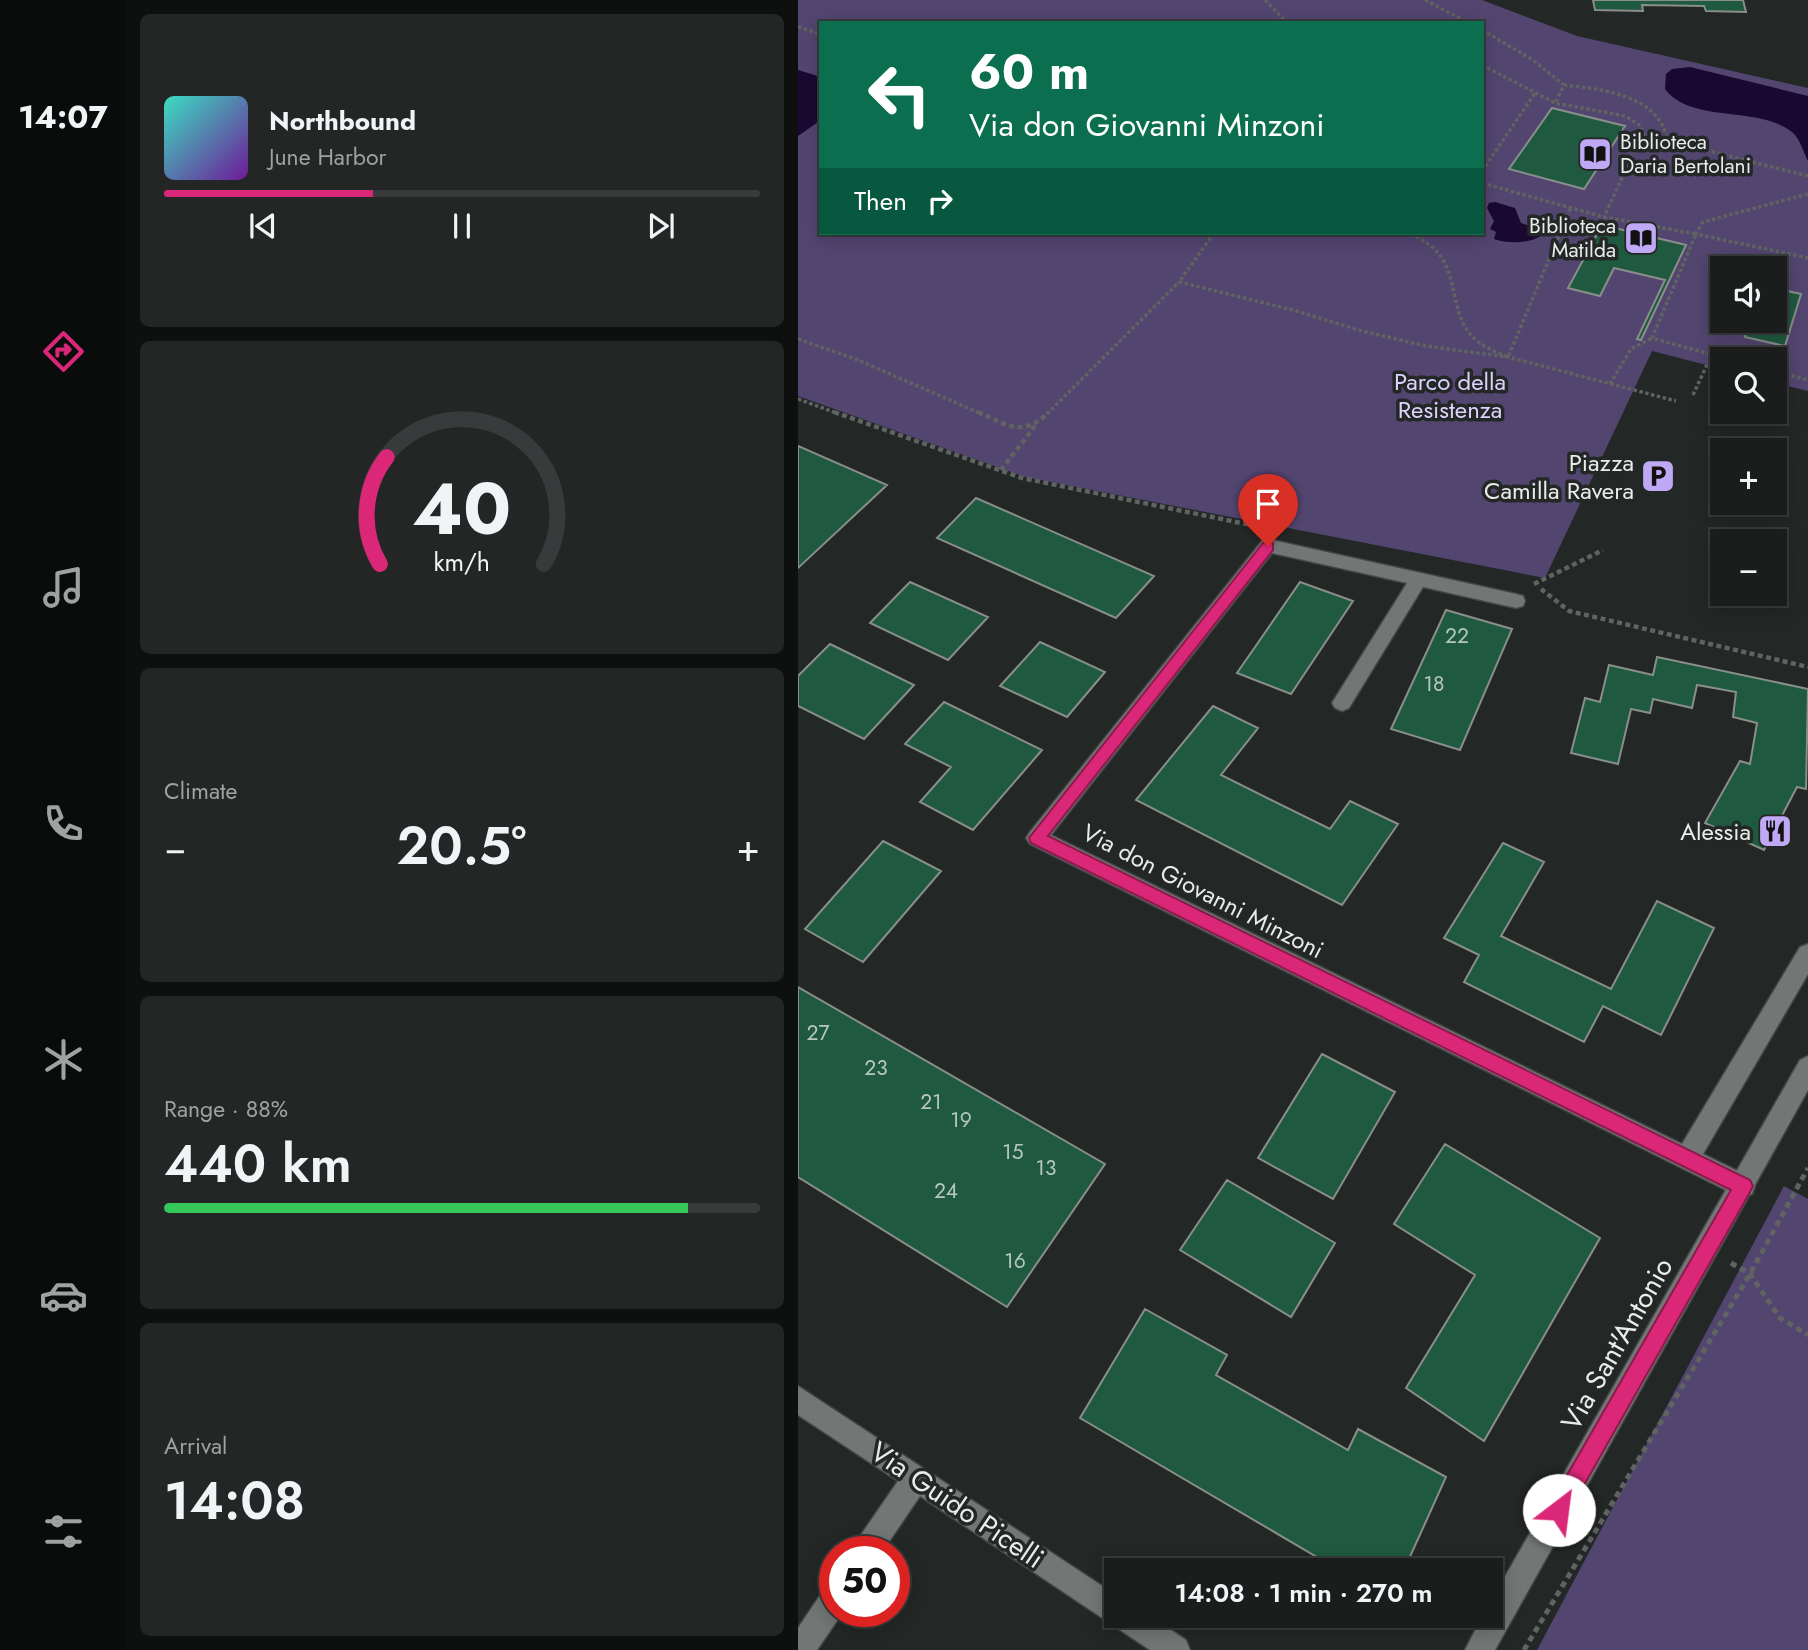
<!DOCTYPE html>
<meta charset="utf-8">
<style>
:root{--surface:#1a1d1c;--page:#232625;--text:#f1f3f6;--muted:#9fa2a3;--line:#383b3b;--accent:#db2777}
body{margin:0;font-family:Jost,sans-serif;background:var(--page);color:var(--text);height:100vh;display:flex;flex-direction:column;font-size:26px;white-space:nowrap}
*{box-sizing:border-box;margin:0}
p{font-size:23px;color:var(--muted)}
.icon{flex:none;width:38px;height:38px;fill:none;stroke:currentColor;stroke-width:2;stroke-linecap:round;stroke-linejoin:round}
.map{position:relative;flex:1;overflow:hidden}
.panel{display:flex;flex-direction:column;gap:14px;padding:14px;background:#0e100f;width:672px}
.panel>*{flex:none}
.guide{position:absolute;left:21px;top:21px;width:665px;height:214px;border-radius:0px;box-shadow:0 4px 18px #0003,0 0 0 2px var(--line);background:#0b6e4f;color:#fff;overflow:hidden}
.fabs{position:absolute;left:912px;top:256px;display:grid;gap:14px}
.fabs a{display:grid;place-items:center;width:77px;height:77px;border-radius:0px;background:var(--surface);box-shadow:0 4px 18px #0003,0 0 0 2px var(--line);font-size:35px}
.speed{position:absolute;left:21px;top:1536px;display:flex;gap:14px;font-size:35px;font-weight:700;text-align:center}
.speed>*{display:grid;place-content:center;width:91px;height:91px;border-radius:50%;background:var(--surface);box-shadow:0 4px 18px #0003,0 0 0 2px var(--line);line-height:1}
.speed .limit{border:10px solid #d22;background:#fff;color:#111}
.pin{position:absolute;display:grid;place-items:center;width:60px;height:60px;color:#fff;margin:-72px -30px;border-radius:50% 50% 50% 0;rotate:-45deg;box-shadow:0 0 7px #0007}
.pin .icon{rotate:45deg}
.me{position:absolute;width:77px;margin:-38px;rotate:30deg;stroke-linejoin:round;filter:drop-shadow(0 0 5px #0008)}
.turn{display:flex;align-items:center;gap:24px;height:147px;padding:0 35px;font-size:32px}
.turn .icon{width:91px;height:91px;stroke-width:2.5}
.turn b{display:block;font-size:49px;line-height:60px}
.then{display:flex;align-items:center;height:66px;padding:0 35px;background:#0003;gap:14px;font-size:26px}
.big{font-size:52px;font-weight:600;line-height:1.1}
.panel .card{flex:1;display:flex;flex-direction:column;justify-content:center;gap:10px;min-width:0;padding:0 24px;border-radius:10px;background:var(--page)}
.panel .dial{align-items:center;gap:0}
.dial svg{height:182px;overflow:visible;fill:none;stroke:var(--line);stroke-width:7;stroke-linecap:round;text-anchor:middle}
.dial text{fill:var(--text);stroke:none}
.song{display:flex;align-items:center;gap:21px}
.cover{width:84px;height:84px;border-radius:10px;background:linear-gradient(135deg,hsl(170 70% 55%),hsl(280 70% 35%))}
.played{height:7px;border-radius:4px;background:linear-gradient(90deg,var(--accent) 35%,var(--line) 35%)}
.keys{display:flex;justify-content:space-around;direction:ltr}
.heat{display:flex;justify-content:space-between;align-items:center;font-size:38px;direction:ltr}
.charge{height:10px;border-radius:5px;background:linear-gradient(90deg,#34c759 88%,var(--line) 0)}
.trip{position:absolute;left:306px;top:1558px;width:399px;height:70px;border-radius:0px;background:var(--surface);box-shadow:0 4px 18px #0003,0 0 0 2px var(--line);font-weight:600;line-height:70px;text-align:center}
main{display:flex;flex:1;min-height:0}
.dock{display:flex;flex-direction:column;width:126px;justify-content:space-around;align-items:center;background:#0a0c0b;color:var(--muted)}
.dock .icon{width:49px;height:49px}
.dock .active{color:var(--accent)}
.dock b{font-size:32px;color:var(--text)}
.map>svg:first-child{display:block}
.green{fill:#524570;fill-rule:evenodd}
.water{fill:#190930}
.building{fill:#1f593f;stroke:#898e8b;stroke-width:2}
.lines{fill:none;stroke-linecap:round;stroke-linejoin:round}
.minor-casing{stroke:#424543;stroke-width:3}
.secondary-casing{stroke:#424543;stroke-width:3}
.path-far2{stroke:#5f6361;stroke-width:3.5;stroke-dasharray:3.5 2.5;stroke-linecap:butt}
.path-far1{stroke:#5f6361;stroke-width:4.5;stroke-dasharray:5 3.5;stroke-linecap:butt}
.path{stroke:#5f6361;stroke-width:5;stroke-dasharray:6 4.5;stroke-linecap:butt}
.minor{fill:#727674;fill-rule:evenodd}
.secondary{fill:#727674;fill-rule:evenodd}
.route{fill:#db2777;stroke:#8e194d;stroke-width:2}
.labels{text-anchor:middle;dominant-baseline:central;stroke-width:7;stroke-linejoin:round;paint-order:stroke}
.far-poi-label{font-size:21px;fill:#eaeceb;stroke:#232725;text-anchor:start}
.number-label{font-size:21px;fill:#b7c7c0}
.park-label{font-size:24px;fill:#ddd1fe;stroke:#232725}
.poi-label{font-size:24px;fill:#eaeceb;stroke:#232725;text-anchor:end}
.street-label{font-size:24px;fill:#eaeceb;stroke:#232725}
.near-street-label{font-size:28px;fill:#eaeceb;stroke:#232725}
</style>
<main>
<nav class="dock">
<b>14:07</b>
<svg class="icon active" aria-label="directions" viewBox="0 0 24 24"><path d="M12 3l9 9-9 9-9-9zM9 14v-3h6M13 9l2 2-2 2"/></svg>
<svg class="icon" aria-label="music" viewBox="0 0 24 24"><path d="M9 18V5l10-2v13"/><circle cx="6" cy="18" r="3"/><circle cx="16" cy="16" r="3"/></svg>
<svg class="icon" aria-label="phone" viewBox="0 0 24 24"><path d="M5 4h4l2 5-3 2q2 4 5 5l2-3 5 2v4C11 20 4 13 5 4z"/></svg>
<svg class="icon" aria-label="climate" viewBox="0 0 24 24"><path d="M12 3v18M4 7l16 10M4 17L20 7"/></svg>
<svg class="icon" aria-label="car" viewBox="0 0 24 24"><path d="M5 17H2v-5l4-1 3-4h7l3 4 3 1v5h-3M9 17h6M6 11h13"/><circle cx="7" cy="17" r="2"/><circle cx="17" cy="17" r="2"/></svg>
<svg class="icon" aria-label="filters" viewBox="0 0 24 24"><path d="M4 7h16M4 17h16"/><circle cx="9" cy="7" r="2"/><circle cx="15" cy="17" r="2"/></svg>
</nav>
<section class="panel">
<div class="card">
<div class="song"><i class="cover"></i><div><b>Northbound</b><p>June Harbor</p></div></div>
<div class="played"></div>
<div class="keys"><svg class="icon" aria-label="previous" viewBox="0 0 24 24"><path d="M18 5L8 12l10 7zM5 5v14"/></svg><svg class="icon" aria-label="pause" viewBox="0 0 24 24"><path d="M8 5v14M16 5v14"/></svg><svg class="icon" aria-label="next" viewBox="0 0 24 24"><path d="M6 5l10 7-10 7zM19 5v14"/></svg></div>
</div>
<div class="card dial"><svg viewBox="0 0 100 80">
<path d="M14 69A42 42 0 1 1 86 69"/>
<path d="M14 69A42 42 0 0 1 17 22" stroke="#db2777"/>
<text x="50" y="56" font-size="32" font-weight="700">40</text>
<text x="50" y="72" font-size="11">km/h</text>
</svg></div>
<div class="card"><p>Climate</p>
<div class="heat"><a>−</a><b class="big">20.5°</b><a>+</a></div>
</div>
<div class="card"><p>Range · 88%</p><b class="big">440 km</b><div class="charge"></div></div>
<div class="card"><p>Arrival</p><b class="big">14:08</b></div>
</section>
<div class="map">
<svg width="1010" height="1650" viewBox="0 0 1010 1650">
<rect width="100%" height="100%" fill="#232725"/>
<path class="green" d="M 0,0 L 684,0 L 779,36 L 1010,88 L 1010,391 L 977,383 L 976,359 L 924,359 L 924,369 L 854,351 L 747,578 L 227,477 L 0,396 ZM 23,23 L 684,23 L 684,233 L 23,233 ZM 924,268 L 976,268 L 976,320 L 924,320 Z
M 986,1186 L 1010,1199 L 1010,1650 L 739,1650 Z"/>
<path class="water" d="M 892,67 L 1010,96 L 1010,161 C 1005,151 1002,139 994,132 C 960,105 893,124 867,89 L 868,74 L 874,69 Z
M 0,70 L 23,77 L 23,120 L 0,136 Z
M 697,202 L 717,208 L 723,223 L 743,230 L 745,234 C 734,244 710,244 696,239 L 698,232 L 692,229 L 696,221 L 689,208 L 691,203 Z"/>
<path class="building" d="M 795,0 L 945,0 L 948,12 L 908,11 L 906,6 L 844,5 L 845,11 L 797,10 Z
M 754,108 L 827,126 L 786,189 L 711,169 Z
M 804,225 L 888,245 L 843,340 L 839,339 L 867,280 L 816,268 L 802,296 L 770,288 Z
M 976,288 L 1003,294 L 987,346 L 947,337 L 953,320 L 976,320 Z
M 0,446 L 89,485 L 0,568 Z
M 178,498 L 356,576 L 318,618 L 139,538 Z
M 112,582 L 190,617 L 150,660 L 72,623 Z
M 502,582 L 555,601 L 493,694 L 439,673 Z
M 648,610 L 714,629 L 662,750 L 593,729 Z
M 242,642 L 307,672 L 269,717 L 202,686 Z
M 32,644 L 116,685 L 66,739 L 0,706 L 0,676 Z
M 859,657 L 1010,689 L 1008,789 L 999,787 L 966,850 L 907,823 L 942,761 L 952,764 L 959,723 L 935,717 L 938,692 L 899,685 L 894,708 L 855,699 L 852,713 L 833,709 L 820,764 L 773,753 L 787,698 L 802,702 L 811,665 L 855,675 Z
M 146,702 L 244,750 L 175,830 L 122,802 L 153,767 L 107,744 Z
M 415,706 L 460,728 L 423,775 L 532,829 L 552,801 L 600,824 L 544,905 L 338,800 Z
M 85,841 L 143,871 L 65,962 L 7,929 Z
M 705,843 L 746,862 L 703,936 L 813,989 L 859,901 L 916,928 L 863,1035 L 805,1006 L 786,1042 L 666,982 L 681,955 L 646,938 Z
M 0,987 L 307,1164 L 209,1307 L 0,1177 Z
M 524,1054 L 597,1092 L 535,1199 L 460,1158 Z
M 647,1144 L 802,1238 L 686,1441 L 608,1388 L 677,1275 L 596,1224 Z
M 429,1180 L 537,1243 L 493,1317 L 382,1250 Z
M 347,1309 L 429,1355 L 418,1375 L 550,1450 L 560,1429 L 648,1477 L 606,1570 L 541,1570 L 282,1418 Z"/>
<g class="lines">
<g class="minor-casing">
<path id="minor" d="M 470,539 L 718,594 L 725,596 L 727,601 L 725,606 L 718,608 L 625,587 L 551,708 L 544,711 L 537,708 L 534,703 L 609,583 L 474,553 L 253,835 L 884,1144 L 1002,947 L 1010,944 L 1010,974 L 905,1154 L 954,1178 L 957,1186 L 954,1194 L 945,1198 L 936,1194 L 232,844 L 228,838 L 232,832 L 464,541 Z
M 0,1386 L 318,1595 L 318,1615 L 351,1615 L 388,1640 L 392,1650 L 352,1650 L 122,1496 L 84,1552 L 54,1552 L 58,1542 L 100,1481 L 0,1415 Z
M 37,1584 L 37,1612 L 45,1612 L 19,1650 L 0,1650 L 0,1628 L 27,1588 Z"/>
</g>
<g class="secondary-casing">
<path id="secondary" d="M 1010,1056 L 1010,1090 L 697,1650 L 667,1650 L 685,1615 L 693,1615 L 693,1601 L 1002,1060 Z"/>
</g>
<path class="path-far2" d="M 467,0 L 489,23
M 627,0 L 671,23
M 0,27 L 23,34
M 684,30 L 735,60 L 766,85 L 757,103
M 684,65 L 757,103 L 827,116 L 843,126 L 844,134 L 806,217
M 766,85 C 803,89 862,95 869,140
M 844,134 L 1010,176
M 684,171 L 737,93
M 684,183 L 806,217 L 898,234 L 854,338 L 930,359
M 1010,194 L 905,222 L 898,234 L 1010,258
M 416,233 L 381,282 L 495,310 L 564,331 L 628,346 L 710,357 L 878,401
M 613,233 C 624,240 636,246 643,257 C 660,281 653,317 676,338 C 685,347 698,352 710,357 L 773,207
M 0,339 L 60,360 L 184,414
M 976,371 L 1010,380
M 812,384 L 833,349 L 854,338
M 895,395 L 914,354
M 0,399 L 41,414
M 249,414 L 381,282"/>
<path class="path-far1" d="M 36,412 L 224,478 L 453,525
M 180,412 C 209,425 225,438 251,412
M 203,470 L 237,426
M 736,584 L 805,550
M 743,589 L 771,611 L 1010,667"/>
<path class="path" d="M 933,1263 L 952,1274 L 982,1318 L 1010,1335
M 726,1650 L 952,1274 L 1010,1168"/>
<use href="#minor" class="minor"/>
<use href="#secondary" class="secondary"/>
</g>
<path class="route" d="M 470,541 L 475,543 L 475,550 L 250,836 L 952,1180 L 955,1186 L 952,1192 L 768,1517 L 761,1520 L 753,1517 L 750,1510 L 753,1503 L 933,1190 L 233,843 L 231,838 L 465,543 Z"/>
<defs>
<g id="library-square" transform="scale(1.75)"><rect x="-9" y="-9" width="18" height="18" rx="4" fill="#bfa9f4" stroke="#232725"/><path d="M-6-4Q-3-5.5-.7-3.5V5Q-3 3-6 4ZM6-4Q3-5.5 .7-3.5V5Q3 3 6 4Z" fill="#111"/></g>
<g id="parking-square" transform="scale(1.75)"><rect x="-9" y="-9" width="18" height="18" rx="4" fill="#bfa9f4" stroke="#232725"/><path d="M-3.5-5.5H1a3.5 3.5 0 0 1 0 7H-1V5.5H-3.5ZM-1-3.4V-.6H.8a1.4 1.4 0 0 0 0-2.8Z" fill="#111"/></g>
<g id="restaurant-square" transform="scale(1.75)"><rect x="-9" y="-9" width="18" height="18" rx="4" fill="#bfa9f4" stroke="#232725"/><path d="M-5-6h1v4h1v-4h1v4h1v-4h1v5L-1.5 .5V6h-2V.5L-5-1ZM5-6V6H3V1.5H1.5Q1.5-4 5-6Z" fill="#111"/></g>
</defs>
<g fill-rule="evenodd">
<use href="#library-square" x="797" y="154"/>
<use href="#library-square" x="843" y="238"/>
<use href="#parking-square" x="860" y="476"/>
<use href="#restaurant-square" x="977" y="831"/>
</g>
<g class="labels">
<g class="far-poi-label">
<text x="822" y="142">Biblioteca<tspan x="822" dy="24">Daria Bertolani</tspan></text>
<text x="818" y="226" text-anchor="end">Biblioteca<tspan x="818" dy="24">Matilda</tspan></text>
</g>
<g class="number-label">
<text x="659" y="636">22</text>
<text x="636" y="684">18</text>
<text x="20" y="1033">27</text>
<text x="78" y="1068">23</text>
<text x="133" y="1102">21</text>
<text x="163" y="1120">19</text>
<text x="215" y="1152">15</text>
<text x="248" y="1168">13</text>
<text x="148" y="1191">24</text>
<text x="217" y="1261">16</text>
</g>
<g class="park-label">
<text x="652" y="381">Parco della<tspan x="652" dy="28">Resistenza</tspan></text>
</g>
<g class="poi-label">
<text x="836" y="462">Piazza<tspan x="836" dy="28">Camilla Ravera</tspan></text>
<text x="953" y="831">Alessia</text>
</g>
<g class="street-label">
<text transform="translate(405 891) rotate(27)">Via don Giovanni Minzoni</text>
</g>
<g class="near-street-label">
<text transform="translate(819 1344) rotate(-60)">Via Sant'Antonio</text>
<text transform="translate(159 1505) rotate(34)">Via Guido Picelli</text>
</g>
</g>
</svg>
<div class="fabs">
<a><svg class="icon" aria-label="sound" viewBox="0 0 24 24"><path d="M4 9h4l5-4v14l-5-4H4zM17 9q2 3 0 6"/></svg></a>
<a><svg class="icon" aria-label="search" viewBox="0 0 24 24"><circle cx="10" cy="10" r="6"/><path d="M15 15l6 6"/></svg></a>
<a>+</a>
<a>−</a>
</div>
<div class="speed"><div class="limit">50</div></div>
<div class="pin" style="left:470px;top:546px;background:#d93025"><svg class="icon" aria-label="arrive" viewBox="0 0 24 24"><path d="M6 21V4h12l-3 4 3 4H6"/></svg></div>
<svg class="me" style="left:761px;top:1510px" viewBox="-20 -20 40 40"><circle r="19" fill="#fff"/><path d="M0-13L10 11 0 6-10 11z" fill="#db2777"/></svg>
<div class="trip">14:08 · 1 min · 270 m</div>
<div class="guide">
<div class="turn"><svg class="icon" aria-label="left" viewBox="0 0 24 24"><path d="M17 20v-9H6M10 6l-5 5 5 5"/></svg><div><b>60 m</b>Via don Giovanni Minzoni</div></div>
<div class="then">Then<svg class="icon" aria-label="right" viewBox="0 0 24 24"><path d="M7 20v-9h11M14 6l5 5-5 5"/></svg></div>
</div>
</div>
</main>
